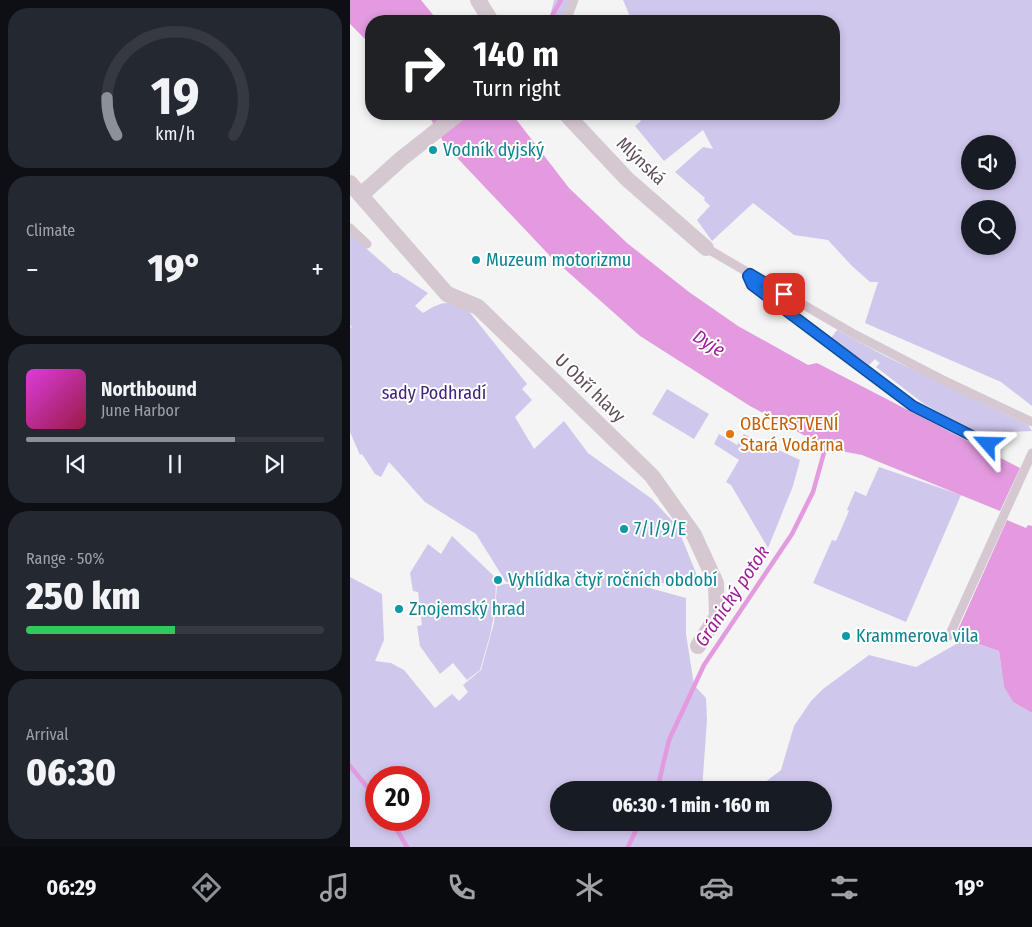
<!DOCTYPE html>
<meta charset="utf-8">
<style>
:root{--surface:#171b24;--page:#242831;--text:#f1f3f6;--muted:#9ea1a6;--line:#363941;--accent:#8c9099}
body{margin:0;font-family:"Fira Sans Condensed",sans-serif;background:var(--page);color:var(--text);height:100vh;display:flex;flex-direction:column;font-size:19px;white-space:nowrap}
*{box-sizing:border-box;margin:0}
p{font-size:16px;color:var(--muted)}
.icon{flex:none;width:28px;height:28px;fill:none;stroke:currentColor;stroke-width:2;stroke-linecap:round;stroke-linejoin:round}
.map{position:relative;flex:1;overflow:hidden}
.side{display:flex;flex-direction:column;gap:8px;padding:8px;background:#0d0f14;width:350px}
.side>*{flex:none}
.top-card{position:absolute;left:15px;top:15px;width:475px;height:105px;border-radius:20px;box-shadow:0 2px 8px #0003;background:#202124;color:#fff;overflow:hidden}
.fabs{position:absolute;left:611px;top:135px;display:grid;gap:10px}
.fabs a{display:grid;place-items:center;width:55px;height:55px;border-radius:50%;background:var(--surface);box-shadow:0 2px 8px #0003;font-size:25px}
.speed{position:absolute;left:15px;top:766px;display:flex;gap:10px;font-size:25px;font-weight:700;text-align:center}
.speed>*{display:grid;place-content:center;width:65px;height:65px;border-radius:50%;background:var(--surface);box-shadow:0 2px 8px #0003;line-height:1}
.speed .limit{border:8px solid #d22;background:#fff;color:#111}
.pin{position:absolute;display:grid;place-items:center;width:42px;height:42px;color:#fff;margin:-21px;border-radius:10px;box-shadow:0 2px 8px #0006}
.me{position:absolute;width:55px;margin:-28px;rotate:295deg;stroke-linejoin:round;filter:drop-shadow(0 0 4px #0008)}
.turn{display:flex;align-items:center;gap:18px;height:105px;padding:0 25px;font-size:22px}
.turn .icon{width:65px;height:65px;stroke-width:2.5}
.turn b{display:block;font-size:35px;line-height:42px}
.big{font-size:38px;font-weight:800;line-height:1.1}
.side .widget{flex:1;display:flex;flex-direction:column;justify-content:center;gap:8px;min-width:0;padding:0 18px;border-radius:20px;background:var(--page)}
.side .dial{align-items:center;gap:0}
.dial svg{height:130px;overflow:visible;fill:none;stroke:var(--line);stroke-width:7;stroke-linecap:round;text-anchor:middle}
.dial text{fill:var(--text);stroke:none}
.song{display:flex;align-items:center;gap:15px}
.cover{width:60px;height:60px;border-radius:8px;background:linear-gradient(135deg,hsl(300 70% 55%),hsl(340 70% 35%))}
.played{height:5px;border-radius:2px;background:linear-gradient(90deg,var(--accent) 70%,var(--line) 70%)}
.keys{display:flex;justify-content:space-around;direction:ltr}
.heat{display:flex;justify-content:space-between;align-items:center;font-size:28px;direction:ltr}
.charge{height:8px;border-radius:4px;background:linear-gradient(90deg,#34c759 50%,var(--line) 0)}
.trip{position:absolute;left:200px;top:781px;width:282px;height:50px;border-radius:25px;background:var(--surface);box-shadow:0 2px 8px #0003;font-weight:800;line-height:50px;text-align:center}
.tab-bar{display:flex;height:80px;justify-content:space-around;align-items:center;background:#090b0e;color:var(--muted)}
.tab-bar .icon{width:35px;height:35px}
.tab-bar .current{color:var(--accent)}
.tab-bar b{font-size:22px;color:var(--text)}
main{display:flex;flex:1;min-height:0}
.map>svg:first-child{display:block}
.green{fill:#d0c7ec;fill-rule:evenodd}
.water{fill:#e39adf}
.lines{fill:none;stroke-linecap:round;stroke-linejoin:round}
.stream{stroke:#e39adf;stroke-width:4.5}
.lane{stroke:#d5c8d1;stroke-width:9}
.street{stroke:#d5c8d1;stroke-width:16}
.route-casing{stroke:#114b97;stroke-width:12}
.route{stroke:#1a73e8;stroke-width:9}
.culture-dot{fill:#0f9aa8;stroke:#fff;stroke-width:2}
.food-dot{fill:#e8710a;stroke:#fff;stroke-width:2}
.labels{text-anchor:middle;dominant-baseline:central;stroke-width:4;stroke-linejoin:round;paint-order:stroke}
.culture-label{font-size:18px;fill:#0d838f;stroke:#fff;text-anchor:start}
.street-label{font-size:18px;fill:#5e4c58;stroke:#fff}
.park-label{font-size:18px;fill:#412379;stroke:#fff}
.food-label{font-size:18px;fill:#c56008;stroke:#fff;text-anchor:start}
.water-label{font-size:19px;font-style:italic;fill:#9f1e98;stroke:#fff}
</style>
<main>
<section class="side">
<div class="widget dial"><svg viewBox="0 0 100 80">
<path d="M14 69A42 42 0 1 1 86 69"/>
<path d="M14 69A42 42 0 0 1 8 46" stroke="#8c9099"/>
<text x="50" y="56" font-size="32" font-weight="700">19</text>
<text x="50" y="72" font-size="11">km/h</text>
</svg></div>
<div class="widget"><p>Climate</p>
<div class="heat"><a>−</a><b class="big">19°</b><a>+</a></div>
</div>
<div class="widget">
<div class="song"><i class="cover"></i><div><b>Northbound</b><p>June Harbor</p></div></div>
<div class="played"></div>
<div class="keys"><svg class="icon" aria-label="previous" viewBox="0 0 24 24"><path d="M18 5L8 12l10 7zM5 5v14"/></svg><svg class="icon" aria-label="pause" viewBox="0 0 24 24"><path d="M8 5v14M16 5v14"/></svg><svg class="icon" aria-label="next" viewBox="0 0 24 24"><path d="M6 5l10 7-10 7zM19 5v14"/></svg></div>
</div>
<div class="widget"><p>Range · 50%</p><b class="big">250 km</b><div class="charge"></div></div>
<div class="widget"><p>Arrival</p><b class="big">06:30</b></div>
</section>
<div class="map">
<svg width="682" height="847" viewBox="0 0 682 847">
<rect width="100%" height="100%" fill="#f3f4f3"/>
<path class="green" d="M 204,0 L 222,0 L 216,21 L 209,18 L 207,21 L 199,21 Z
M 273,0 L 682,0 L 682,406 L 651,382 L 515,323 L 528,282 L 520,282 L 502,266 L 478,240 L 444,235 L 403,203 L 362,241 L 347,220 L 360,206 L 354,200 L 355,198 L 325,172 L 353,147 L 363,149 L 353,130 L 314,161 L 285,126 L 291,121 L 284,114 L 484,114 L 484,21 L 282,21 ZM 620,144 L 658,144 L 658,181 L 620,181 ZM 620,209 L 658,209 L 658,246 L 620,246 Z
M 0,234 L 44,273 L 47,273 L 78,293 L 65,306 L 73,313 C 89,303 94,301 113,304 L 177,384 L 172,389 L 182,400 L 165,417 L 184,449 L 214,421 L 238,453 L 302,499 L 327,526 L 350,583 L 281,583 L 336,598 L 336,634 L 344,685 L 356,698 L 357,720 L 352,790 L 209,790 L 209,822 L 474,822 L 474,790 L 405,790 L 431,770 L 444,726 L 461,701 L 473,689 L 519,655 L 566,667 L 608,643 L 618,641 L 649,651 L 654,687 L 663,702 L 682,713 L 682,847 L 0,847 L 0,577 L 32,594 L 34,640 L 25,661 L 41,663 L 54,670 L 85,708 L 102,694 L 109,701 L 118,692 L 113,685 L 131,670 L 144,623 L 147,585 L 173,582 L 156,582 L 126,534 L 75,502 L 39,462 L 31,477 L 25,474 L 12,454 L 10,455 L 0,432 L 0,327 L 2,328 L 0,324 ZM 26,778 L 69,778 L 69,820 L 26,820 Z
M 487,330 L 535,356 L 678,425 L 682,431 L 645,433 L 642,438 L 618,428 L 574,404 L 526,367 L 530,363 L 525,359 L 519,365 L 481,338 Z
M 317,389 L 359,414 L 344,439 L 302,414 Z
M 369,434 L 387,445 L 394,434 L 450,460 L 443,486 L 418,548 L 381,485 L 376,482 L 389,460 L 364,444 Z
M 529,467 L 611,495 L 556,622 L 463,583 L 482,540 L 486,541 L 499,511 L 497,510 L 505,491 L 516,496 Z
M 102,536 L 146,578 L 145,610 L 140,635 L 130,670 L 117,680 L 103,663 L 90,674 L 70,646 L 67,626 L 72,625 L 68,592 L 63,591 L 60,573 L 78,544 L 91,554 Z"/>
<path class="water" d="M 0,0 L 71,0 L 88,21 L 21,21 L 21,45 L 0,24 Z
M 78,114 L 162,114 L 219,188 L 277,243 L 339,292 L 388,326 L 458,365 L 467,363 L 670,468 L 650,511 L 512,455 L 486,450 L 461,439 L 400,406 L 290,336 L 200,256 L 95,145 Z
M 657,520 L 676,528 L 678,525 L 682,526 L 682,713 L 663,702 L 654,687 L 649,651 L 619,641 L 608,643 L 603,641 Z"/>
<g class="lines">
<path class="stream" d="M 199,21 L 211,0
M 0,766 L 26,798
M 307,790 L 319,740 L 354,665 L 442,534 L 463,492 L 477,442
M 41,820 L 57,847
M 278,847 L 290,822"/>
<path class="lane" d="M 216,21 L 224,0
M 0,228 L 17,244
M 356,248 L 502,333 L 591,379 L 682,422
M 400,274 L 399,279 L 402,285 L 563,406 L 638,444
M 599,636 L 682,453"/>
<path class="street" d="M 128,0 L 141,21
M 216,114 L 277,179 L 356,248
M 0,183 L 97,294 L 128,307 L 302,476 L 344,535 L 366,583 L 367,616 L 348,646
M 11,195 L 51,159 L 108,114"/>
</g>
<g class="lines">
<g class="route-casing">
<path id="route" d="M 434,294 L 400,274 L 398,276 L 402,285 L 563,406 L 638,444"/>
</g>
<use href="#route" class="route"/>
</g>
<g class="culture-dot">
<circle cx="83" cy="150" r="5"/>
<circle cx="126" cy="260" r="5"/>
<circle cx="274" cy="529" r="5"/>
<circle cx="148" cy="580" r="5"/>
<circle cx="49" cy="609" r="5"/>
<circle cx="496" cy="636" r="5"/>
</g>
<circle class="food-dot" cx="380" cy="434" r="5"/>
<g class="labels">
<g class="culture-label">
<text x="93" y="150">Vodník dyjský</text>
<text x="136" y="260">Muzeum motorizmu</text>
<text x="284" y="529">7/I/9/E</text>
<text x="158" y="580">Vyhlídka čtyř ročních období</text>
<text x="59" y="609">Znojemský hrad</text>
<text x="506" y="636">Krammerova vila</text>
</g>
<g class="street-label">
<text transform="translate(291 161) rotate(44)">Mlýnská</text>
<text transform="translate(240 388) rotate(44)">U Obří hlavy</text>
</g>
<g class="park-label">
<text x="84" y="393">sady Podhradí</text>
</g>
<g class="food-label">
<text x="390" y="424">OBČERSTVENÍ<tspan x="390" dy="21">Stará Vodárna</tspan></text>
</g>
<g class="water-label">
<text transform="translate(359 343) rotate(32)">Dyje</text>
<text transform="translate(382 596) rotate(-56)">Gránický potok</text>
</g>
</g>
</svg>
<div class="fabs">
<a><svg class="icon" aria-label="sound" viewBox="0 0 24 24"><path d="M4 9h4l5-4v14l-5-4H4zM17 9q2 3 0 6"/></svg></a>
<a><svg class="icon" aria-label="search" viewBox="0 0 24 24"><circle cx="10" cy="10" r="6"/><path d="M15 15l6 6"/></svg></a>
</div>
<div class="speed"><div class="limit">20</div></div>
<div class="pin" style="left:434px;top:294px;background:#d93025"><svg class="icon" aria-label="arrive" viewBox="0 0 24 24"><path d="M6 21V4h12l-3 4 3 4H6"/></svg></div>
<svg class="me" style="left:638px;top:444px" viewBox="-20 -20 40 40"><path d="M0-17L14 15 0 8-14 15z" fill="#1a73e8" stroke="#fff" stroke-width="4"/></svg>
<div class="trip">06:30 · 1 min · 160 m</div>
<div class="top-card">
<div class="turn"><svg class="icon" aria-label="right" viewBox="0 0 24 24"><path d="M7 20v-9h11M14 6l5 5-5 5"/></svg><div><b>140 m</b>Turn right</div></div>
</div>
</div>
</main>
<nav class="tab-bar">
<b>06:29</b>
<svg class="icon current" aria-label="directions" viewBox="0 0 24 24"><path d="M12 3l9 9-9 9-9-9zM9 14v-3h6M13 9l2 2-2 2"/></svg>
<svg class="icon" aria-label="music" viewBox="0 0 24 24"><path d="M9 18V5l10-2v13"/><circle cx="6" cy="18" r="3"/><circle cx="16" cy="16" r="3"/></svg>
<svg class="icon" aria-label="phone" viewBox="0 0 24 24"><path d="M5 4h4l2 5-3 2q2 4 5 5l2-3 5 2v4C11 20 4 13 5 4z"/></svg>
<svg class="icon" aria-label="climate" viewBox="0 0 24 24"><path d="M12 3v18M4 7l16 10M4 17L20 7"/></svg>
<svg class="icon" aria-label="car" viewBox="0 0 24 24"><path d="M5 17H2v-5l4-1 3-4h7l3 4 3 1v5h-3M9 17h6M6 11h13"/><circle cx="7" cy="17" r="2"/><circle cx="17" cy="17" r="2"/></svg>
<svg class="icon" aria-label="filters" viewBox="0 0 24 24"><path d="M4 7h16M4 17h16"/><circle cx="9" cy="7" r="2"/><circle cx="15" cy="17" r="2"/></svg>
<b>19°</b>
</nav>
